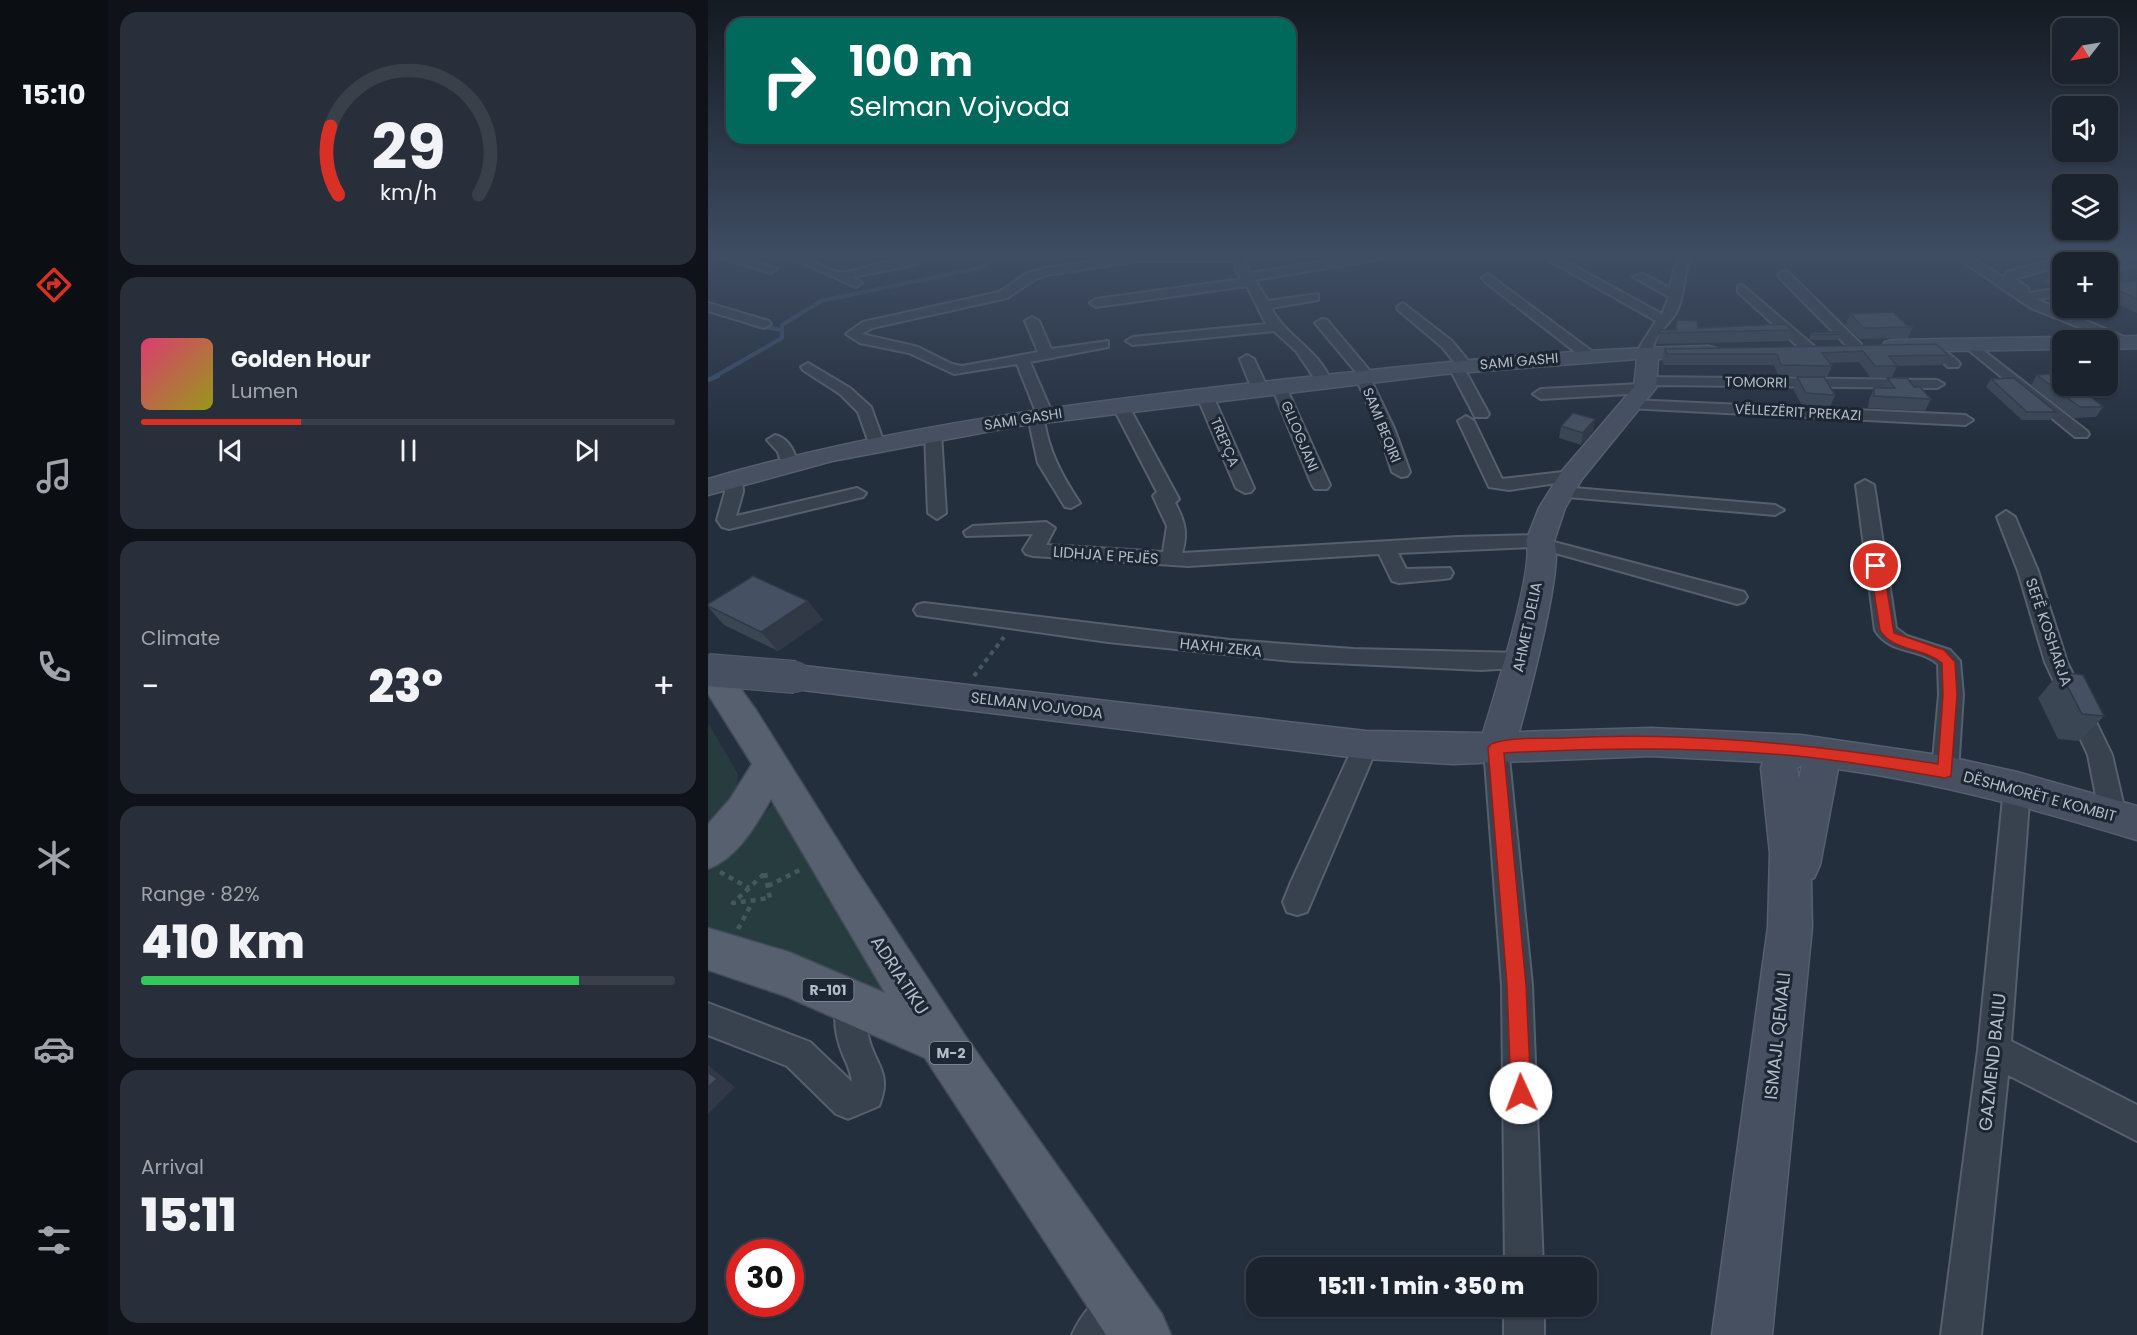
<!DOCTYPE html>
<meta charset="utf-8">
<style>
:root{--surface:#1b232e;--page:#282f3a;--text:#f1f3f6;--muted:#a0a4aa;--line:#39404a;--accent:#d93025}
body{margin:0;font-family:Poppins,sans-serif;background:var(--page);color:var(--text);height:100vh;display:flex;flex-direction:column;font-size:22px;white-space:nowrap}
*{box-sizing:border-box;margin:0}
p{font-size:20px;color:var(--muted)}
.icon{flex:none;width:33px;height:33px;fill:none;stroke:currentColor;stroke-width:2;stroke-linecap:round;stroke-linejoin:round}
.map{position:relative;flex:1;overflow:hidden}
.side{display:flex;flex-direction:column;gap:12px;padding:12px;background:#0f1319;width:600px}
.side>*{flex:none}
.banner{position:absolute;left:18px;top:18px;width:570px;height:126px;border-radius:18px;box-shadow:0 2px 4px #0004,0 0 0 2px var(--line);background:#00695c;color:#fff;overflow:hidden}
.needle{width:39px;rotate:239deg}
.buttons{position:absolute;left:1344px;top:18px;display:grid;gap:12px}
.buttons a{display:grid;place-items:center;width:66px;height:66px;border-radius:12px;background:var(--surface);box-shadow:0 2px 4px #0004,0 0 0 2px var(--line);font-size:30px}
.speed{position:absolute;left:18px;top:1239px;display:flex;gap:12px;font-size:30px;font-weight:700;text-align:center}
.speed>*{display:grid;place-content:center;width:78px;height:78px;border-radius:50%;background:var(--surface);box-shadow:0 2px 4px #0004,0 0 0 2px var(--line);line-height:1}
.speed .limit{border:9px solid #d22;background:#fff;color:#111}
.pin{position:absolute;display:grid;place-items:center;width:51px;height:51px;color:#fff;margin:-26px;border:3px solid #fff;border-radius:50%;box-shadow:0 2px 6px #0007}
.me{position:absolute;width:66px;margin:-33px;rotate:358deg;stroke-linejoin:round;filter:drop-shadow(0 0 4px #0008)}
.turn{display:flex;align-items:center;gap:21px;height:126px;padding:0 24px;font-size:27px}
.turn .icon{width:78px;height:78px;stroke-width:2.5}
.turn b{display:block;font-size:42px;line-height:51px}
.big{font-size:45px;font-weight:800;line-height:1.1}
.side .tile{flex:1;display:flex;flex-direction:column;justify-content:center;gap:9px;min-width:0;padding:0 21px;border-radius:18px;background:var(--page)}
.side .dial{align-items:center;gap:0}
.dial svg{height:156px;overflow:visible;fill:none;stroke:var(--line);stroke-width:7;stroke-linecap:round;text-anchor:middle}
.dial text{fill:var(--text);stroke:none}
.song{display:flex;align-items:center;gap:18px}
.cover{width:72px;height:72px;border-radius:9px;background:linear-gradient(135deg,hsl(340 70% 55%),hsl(60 70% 35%))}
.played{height:6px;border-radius:3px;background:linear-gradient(90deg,var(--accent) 30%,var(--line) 30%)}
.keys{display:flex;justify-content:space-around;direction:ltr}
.heat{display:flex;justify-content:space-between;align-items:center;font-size:33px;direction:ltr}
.charge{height:9px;border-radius:4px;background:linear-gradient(90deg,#34c759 82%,var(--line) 0)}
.trip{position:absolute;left:538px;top:1257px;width:351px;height:60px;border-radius:18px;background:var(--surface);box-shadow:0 2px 4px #0004,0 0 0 2px var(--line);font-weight:800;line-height:60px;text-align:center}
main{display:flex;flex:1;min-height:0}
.tab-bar{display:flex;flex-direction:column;width:108px;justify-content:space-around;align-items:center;background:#0b0e12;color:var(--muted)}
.tab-bar .icon{width:42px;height:42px}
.tab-bar .selected{color:var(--accent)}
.tab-bar b{font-size:27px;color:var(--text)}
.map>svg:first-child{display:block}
.green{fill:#263c3f}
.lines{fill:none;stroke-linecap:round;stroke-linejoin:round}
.stream-far1{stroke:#394c67;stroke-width:4}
.stream{stroke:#394c67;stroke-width:4.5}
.street-casing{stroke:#565f6c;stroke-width:4}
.secondary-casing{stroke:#565f6c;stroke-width:3}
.primary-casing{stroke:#414a57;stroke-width:3}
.path-far1{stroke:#44595c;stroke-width:4;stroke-dasharray:4.5 4.5;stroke-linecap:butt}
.path{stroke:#44595c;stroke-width:4.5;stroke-dasharray:5 5;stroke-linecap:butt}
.street{fill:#38414e;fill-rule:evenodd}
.secondary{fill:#465061;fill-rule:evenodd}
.primary{fill:#56606e;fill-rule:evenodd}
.secondary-bridge-casing{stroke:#565f6c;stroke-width:34;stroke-linecap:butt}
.secondary-bridge{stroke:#465061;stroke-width:32}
.wall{fill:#3b4654}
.shaded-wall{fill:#303945}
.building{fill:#455162;stroke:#303945;stroke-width:1.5}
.route{fill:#d93025;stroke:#8d1f18;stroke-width:1.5}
.labels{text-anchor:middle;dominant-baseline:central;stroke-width:6;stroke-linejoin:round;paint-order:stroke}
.far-street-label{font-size:14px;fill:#b4bcc9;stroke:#1d2633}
.shield{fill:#1d2633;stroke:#878f9c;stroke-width:1.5}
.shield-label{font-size:14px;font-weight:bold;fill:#b4bcc9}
.street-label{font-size:15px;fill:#b4bcc9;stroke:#1d2633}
.near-street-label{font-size:18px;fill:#b4bcc9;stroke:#1d2633}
</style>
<main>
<nav class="tab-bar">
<b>15:10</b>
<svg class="icon selected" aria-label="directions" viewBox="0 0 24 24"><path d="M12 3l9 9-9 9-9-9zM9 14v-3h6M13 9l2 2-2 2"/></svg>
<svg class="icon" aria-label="music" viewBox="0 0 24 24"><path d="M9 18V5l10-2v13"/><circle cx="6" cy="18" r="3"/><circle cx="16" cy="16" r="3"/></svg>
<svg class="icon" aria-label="phone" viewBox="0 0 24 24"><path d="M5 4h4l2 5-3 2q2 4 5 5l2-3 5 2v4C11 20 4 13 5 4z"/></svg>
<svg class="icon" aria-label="climate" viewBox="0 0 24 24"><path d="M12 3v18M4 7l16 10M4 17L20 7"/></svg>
<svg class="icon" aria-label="car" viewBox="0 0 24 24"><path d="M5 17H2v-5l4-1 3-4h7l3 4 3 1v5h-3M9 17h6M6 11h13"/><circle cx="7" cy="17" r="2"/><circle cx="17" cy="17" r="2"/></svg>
<svg class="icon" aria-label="filters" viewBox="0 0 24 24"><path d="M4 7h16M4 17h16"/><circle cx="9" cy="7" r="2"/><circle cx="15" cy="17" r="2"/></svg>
</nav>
<section class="side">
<div class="tile dial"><svg viewBox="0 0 100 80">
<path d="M14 69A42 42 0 1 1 86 69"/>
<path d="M14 69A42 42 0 0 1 10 34" stroke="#d93025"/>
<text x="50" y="56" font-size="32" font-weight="700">29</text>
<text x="50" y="72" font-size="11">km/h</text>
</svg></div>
<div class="tile">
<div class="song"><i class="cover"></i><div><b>Golden Hour</b><p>Lumen</p></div></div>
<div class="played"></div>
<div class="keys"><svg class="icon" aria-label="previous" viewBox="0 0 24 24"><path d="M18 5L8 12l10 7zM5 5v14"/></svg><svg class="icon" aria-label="pause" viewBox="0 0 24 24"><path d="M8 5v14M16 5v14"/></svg><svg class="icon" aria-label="next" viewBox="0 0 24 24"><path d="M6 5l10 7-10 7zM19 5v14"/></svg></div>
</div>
<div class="tile"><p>Climate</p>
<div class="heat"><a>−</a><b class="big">23°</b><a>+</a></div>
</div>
<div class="tile"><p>Range · 82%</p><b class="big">410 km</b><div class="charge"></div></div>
<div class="tile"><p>Arrival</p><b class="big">15:11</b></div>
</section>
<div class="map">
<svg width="1429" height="1335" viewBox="0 0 1429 1335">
<rect width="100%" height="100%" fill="#242f3e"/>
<path class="green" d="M 0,723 L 30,774 L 27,802 L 0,833 Z
M 66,802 L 101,866 L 191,1016 L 0,939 L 0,873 L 22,853 Z"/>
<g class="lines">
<path class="stream-far1" d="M 49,326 L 74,330
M 6,377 L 74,338 L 74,325 L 113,301 L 276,267 L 284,254"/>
<path class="stream" d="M 0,380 L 10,376"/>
<g class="street-casing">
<path id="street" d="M 12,254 L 20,254 L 69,269 L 63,273 L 12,258 Z
M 74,254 C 98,252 120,274 136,272 C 153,271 195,251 209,263 C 204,267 157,274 145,277 L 154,283 L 148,287 Z
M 537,254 L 541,273 L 665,254 L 690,254 L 684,257 L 547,280 L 560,301 L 610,294 L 610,300 L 563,308 C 577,336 612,350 623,382 L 621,385 L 611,385 L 588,351 L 566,331 L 425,345 L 418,341 L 425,337 L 558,324 L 539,286 L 388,307 L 382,303 L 388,299 L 534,279 L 529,273 L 527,261 L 429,261 L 339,275 L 326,280 L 299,298 L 164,328 L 154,334 L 210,347 L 244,364 L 254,366 L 330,352 L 317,321 L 324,317 L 331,321 L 343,349 L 400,341 L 400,347 L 322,362 L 345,415 L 336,420 C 341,452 354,476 372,503 L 363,508 L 357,507 L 330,463 L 320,417 L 328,412 L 309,364 L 246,374 L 201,353 L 152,343 L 138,334 L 155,322 L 291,292 L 318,274 L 337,268 L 429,255 Z
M 830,254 L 844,254 L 954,314 L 961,297 L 925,277 L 935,274 L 962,288 L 966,269 L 973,254 L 985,254 C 974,273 978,294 968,313 C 960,326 944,336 945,353 L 938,357 L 933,356 L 931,348 L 948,321 Z
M 1237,254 L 1259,254 L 1296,278 L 1299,272 C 1338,262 1375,247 1415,260 L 1417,262 L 1411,265 L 1385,258 L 1354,262 L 1354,265 L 1307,279 L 1320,288 L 1321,293 L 1354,288 L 1354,296 L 1328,299 L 1428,342 L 1421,346 L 1416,345 L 1323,308 L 1250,258 Z
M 1076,271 L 1080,272 L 1153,344 L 1153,350 L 1143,350 L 1072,278 L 1070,275 Z
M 780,274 L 885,352 L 885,358 L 875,358 L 776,281 L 774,278 Z
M 1034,285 L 1106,346 L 1106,352 L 1096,352 L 1030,292 L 1030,286 Z
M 0,303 L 61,321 L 63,324 L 56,328 L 0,311 Z
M 695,303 L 744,341 L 762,363 L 764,366 L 757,370 L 781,414 L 779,417 L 767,417 L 741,367 L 747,363 L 734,347 L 690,310 L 689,307 Z
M 614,319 L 619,320 L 662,371 L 662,378 L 686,428 L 702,472 L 699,476 L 693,477 L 684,472 L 670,428 L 648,378 L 648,372 L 607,323 Z
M 1223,340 L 1250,361 L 1252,364 L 1250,367 L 1240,367 L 1218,347 L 1216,344 Z
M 1262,340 L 1379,431 L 1381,434 L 1379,437 L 1367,437 L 1257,347 L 1255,344 Z
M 539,355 L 546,359 L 560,389 L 557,392 L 547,392 L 544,389 L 532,359 Z
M 100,363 L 142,388 L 163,407 L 176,443 L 174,446 L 162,446 L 150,412 L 132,394 L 95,370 L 93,367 Z
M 939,377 L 1229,380 L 1236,384 L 1229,388 L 943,385 L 942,391 L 937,393 L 833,399 L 825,394 L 833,389 L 933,384 L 934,378 Z
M 571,383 L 578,387 L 622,485 L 619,489 L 607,489 L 604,485 L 564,387 Z
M 497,391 L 505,396 L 546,488 L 543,492 L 537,493 L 528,488 L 489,396 Z
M 412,400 L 420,405 L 471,499 L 467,503 C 477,521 480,534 474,553 L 750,537 L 832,535 L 842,541 L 1036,592 L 1039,597 L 1036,602 L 1029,604 L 826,547 L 690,553 L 698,569 L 742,568 L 745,573 L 742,578 L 735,579 L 691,583 L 684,581 L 671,554 L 480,566 L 325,556 L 318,554 L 315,550 L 325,534 L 258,536 L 256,532 L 265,526 L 338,522 L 347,528 L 338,545 L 455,552 L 459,526 L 445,496 L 449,492 L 404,405 Z
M 924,400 L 1257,415 L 1265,420 L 1257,425 L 919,408 L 916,405 L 919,402 Z
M 758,416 L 766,421 L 794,479 L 863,471 L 872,476 L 863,481 L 801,490 L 781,487 L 750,421 Z
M 225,428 L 233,433 L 238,513 L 229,519 L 220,513 L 217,433 Z
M 67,435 C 80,438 86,450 89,462 L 86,466 L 74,466 L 70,452 L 59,440 Z
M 25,474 L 34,479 L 35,492 L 28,516 L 149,488 L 158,493 L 155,497 L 21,529 L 14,527 L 9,520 L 17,492 L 16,479 Z
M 1157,480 L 1166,485 L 1188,628 L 1199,636 L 1242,650 L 1252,661 L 1255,695 L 1250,771 L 1246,778 L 1237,781 L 1228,778 L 1224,771 L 1231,695 L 1230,664 C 1210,647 1182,655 1167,630 L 1148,485 Z
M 854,487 L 1067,505 L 1076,510 L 1067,515 L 848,496 L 845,492 L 848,488 Z
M 1298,511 L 1307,517 L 1330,571 L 1359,662 L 1404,755 L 1418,816 L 1414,824 L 1405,827 L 1396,824 L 1392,816 L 1380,755 L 1337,662 L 1310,571 L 1289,517 Z
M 216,603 L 522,640 L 645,649 L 812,653 L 820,655 L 823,661 L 820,667 L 773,670 L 584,661 L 400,642 L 209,615 L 206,610 L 209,605 Z
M 658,735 L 667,738 L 670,745 L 599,912 L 589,915 L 579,912 L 575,902 L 583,882 L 646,745 L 649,738 Z
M 788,738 L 797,741 L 800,748 L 824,985 L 835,1268 L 797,1268 L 794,985 L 776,748 L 779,741 Z
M 1309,777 L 1318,780 L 1322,788 L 1303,1041 L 1429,1105 L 1429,1141 L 1300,1075 L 1273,1335 L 1233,1335 L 1270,1050 L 1296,788 L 1300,780 Z
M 144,984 L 155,989 C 161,1004 157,1019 160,1035 C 166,1065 185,1071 171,1106 L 140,1119 L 128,1114 L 79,1066 L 0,1035 L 0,1003 L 102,1042 L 144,1082 C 143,1072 139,1064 135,1055 C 126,1033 124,1010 133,989 Z
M 411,1285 L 425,1291 L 431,1305 L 425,1319 L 411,1335 L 364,1335 C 373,1314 390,1294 411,1285 Z
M 796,1306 L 836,1306 L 836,1335 L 796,1335 Z"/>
</g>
<g class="secondary-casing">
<path id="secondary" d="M 1429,336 L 1429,348 L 1400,349 L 1400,340 L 1392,340 L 1400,337 Z
M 1354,337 L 1362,340 L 1354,340 L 1354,349 L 1184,352 L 1177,350 L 1174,346 L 1177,342 L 1184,340 Z
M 1001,346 L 1008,348 L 1011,352 L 1008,356 L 950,359 L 948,388 L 874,479 L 857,508 L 846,541 C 857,563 819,703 811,732 L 943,728 L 1093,735 L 1237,756 L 1309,772 L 1429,806 L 1429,840 C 1330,810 1233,783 1130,769 L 1112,865 L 1106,878 L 1103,879 L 1104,927 L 1064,1335 L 1004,1335 L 1060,927 L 1062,853 L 1053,768 L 1055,762 L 943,756 L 745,764 L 658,759 L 87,689 L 75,686 L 70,677 L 75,668 L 87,665 L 658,731 L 775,733 C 784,704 828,563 818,541 L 831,508 L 854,471 L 926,387 L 929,359 L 736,374 L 310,426 L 124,461 L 0,495 L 0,479 C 178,427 361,404 545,383 C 698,366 846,349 1001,346 ZM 1094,765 L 1091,779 L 1089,768 Z"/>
</g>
<g class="primary-casing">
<path id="primary" d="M 0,657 L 12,660 L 48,710 L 147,868 L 258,1037 L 454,1314 L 463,1335 L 398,1335 L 217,1058 L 77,996 L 0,970 L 0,928 L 81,952 L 177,993 L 63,799 C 48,825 30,858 0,869 L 0,824 L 22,799 L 44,764 L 0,694 Z"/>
</g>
<path class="path-far1" d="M 266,676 L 296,637"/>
<path class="path" d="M 12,872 L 41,888
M 57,873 L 62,898 L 25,903 Z
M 60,886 L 94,869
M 30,929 L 45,901"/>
<use href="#street" class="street"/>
<use href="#secondary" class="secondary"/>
<use href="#primary" class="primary"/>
<g class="secondary-bridge-casing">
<path id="secondary-bridge" d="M 0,670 L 87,677"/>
</g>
<use href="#secondary-bridge" class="secondary-bridge"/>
</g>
<path class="wall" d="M 860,254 L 896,254 L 872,260 Z
M 1429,264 L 1429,279 L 1429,278 L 1406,282 L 1407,283 L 1429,280 L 1429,313 L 1400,299 L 1400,267 Z
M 1354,272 L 1354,286 L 1345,287 L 1336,283 L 1342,273 Z
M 1142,314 L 1198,325 L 1205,327 L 1200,338 L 1152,339 L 1137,325 Z
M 969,320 L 990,328 L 1084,330 L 1081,341 L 949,344 L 951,333 L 967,330 Z
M 1103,333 L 1132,334 L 1130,340 L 1103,340 L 1101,339 Z
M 1228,344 L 1240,355 L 1235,365 L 1189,366 L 1184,377 L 1162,377 L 1151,362 L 1122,363 L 1124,366 L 1119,377 L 1070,376 L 1066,365 L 956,365 L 954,360 L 957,349 Z
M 1329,375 L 1395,407 L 1388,417 L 1365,418 L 1323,385 Z
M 1089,377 L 1127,395 L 1122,407 L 1094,405 L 1085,389 Z
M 1179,378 L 1206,387 L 1223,399 L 1217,411 L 1160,408 L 1161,400 L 1166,388 L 1174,388 Z
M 1283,379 L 1348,412 L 1343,420 L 1314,420 L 1278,387 Z
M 853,426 L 885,431 L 873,445 L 851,438 Z
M 100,601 L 115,620 L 70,651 L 16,625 L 0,607 L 0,604 Z
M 1352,672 L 1396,716 L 1371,741 L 1350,739 L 1330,698 Z"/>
<path class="shaded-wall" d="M 873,254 L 896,254 L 872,260 Z
M 1429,269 L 1429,278 L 1400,283 L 1404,273 Z
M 1404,287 L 1400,294 L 1400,288 Z
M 887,419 L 885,431 L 873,445 L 875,433 Z
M 100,601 L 115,620 L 70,651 L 53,632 Z
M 0,1065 L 27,1087 L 0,1114 Z"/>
<path class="building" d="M 1429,264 L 1429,269 L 1404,273 L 1407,283 L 1429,280 L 1429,299 L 1404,287 L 1400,288 L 1400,267 Z
M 1354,272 L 1354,276 L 1350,277 L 1342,273 Z
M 1185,312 L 1198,325 L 1205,327 L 1156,328 L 1142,314 Z
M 969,320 L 989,321 L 990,328 L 1077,324 L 1084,330 L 951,333 L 952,330 L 968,330 Z
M 1130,332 L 1132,334 L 1105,335 L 1103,333 Z
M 1228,344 L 1240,355 L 1181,356 L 1189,366 L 1167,366 L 1155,351 L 1114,353 L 1124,366 L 1073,365 L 1069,354 L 959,354 L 957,349 Z
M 1353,373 L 1354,374 L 1354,386 L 1369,386 L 1395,407 L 1372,407 L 1329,375 Z
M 1089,377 L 1116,377 L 1127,395 L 1098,393 Z
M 1179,378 L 1199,378 L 1206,387 L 1212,387 L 1223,399 L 1166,396 L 1166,388 L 1187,388 Z
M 1306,378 L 1348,412 L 1319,412 L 1283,379 Z
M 865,413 L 887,419 L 875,433 L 853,426 Z
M 45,576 L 100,601 L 53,632 L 0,606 L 0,604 Z
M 1352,672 L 1375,675 L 1396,716 L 1374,714 Z
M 0,1072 L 9,1079 L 0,1087 Z"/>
<linearGradient id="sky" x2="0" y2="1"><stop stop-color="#141a22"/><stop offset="0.58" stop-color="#3f4d63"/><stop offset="1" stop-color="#3f4d63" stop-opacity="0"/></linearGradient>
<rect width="1429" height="441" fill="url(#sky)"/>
<path class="route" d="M 1168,562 L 1175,566 L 1186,633 L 1236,650 L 1247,662 L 1249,695 L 1243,776 L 1237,778 C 1197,771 1156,764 1115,759 C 1009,746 902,747 796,753 L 818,985 L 823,1093 L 820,1100 L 813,1103 L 806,1100 L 803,1093 L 799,985 L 780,748 L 783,744 C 804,736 833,739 856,738 C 981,731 1106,745 1230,764 L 1235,695 L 1234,663 C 1217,648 1184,651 1172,630 L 1162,566 Z"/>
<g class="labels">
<g class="far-street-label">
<text transform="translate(811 361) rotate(-5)">SAMI GASHI</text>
<text transform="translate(1048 382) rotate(1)">TOMORRI</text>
<text transform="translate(1090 412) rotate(3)">VËLLEZËRIT PREKAZI</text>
<text transform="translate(315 419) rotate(-9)">SAMI GASHI</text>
<text transform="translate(674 425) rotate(68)">SAMI BEQIRI</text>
<text transform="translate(592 436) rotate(67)">GLLOGJANI</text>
<text transform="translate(517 442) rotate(67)">TREPÇA</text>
</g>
<g class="shield">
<rect x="94.5" y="979" width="51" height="22" rx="4.5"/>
<rect x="222" y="1042" width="42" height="22" rx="4.5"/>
</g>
<g class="shield-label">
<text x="120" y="990">R-101</text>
<text x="243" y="1053">M-2</text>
</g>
<g class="street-label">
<text transform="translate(398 555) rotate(4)">LIDHJA E PEJËS</text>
<text transform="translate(819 627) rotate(-78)">AHMET DELIA</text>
<text transform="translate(1341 632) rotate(71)">SEFË KOSHARJA</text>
<text transform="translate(513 647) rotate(6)">HAXHI ZEKA</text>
<text transform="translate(329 705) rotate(7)">SELMAN VOJVODA</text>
<text transform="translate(1332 796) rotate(15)">DËSHMORËT E KOMBIT</text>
</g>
<g class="near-street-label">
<text transform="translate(192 975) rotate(57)">ADRIATIKU</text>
<text transform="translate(1069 1036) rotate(-84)">ISMAJL QEMALI</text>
<text transform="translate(1284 1062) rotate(-84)">GAZMEND BALIU</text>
</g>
</g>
</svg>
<div class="buttons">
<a><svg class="needle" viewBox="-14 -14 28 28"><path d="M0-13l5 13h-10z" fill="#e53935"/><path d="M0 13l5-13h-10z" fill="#a0a4aa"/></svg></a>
<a><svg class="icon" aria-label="sound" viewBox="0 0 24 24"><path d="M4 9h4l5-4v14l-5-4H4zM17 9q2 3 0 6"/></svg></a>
<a><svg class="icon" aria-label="layers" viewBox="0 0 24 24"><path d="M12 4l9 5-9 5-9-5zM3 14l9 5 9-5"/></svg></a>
<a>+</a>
<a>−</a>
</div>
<div class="speed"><div class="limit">30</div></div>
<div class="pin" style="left:1168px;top:566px;background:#d93025"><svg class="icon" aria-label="arrive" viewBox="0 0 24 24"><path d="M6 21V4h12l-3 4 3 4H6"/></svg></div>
<svg class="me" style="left:813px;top:1093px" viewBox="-20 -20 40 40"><circle r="19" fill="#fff"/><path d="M0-13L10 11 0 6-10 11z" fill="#d93025"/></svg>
<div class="trip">15:11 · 1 min · 350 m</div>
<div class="banner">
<div class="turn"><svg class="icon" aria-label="right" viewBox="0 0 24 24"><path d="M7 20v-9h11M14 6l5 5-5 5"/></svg><div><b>100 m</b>Selman Vojvoda</div></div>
</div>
</div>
</main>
